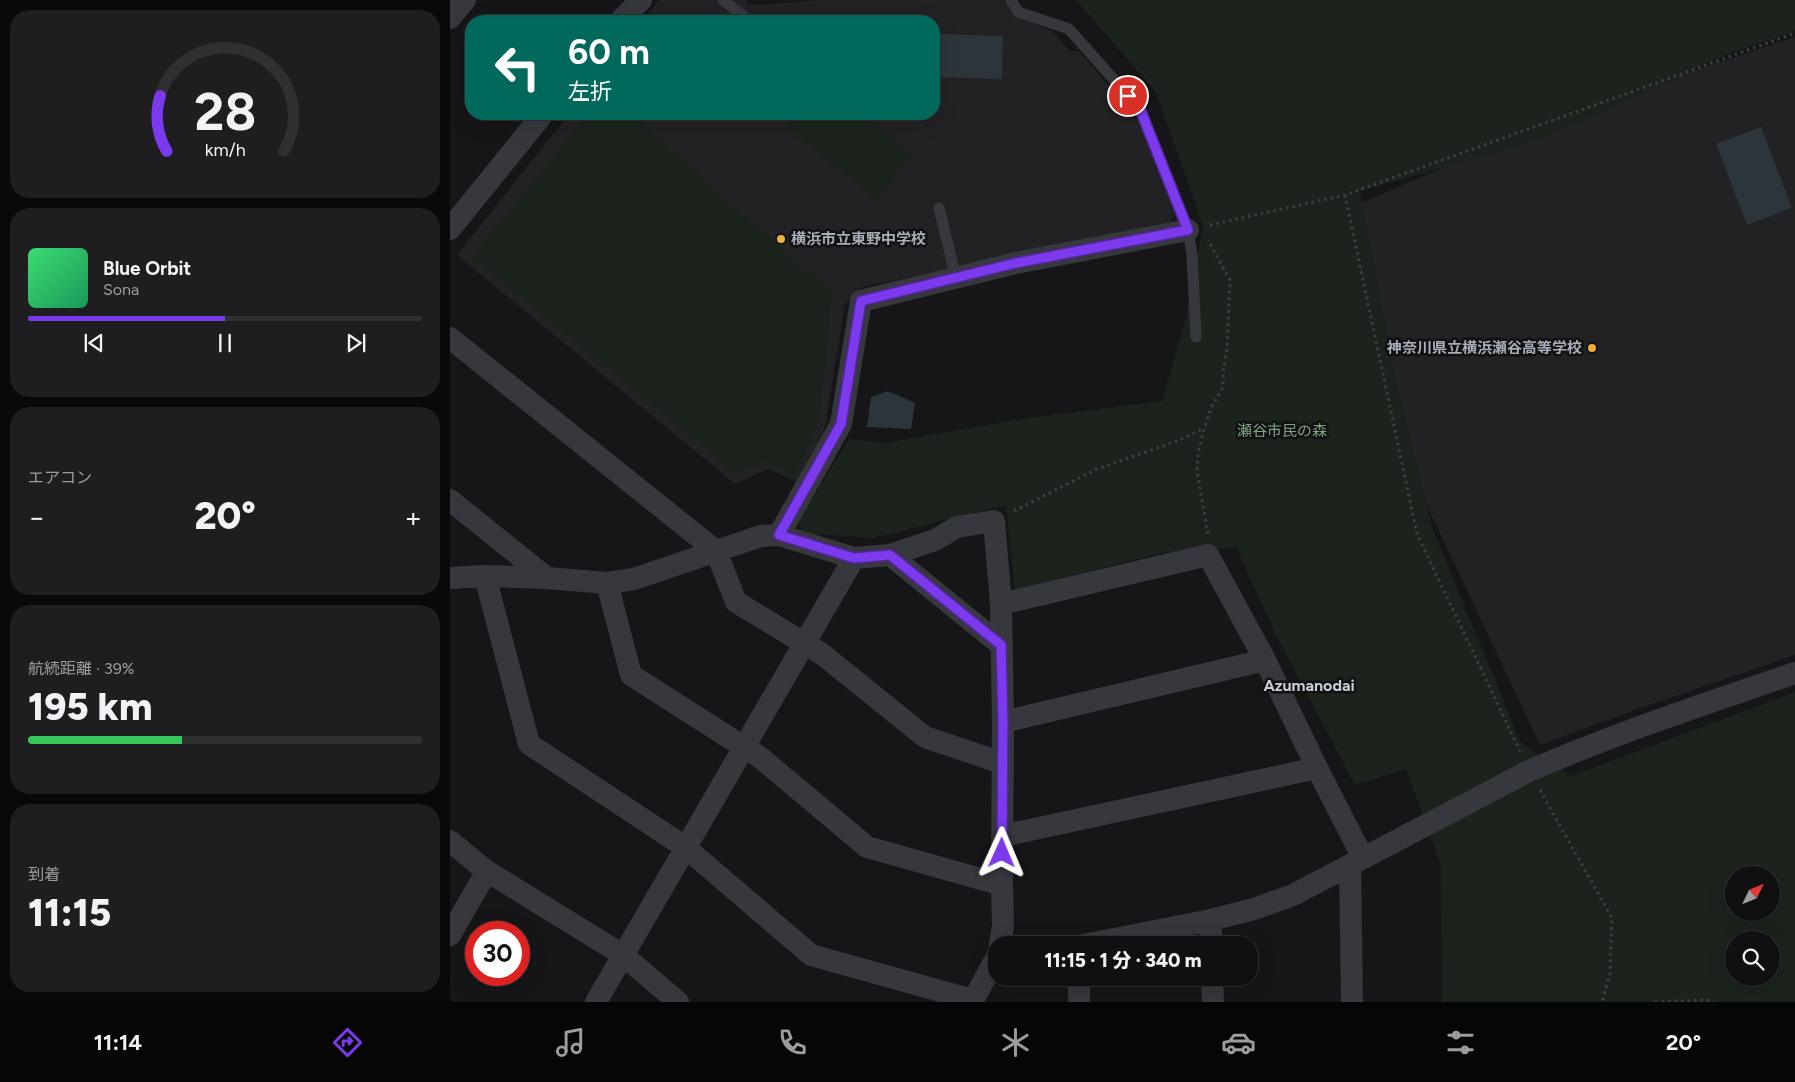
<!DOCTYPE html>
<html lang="ja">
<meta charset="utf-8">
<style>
:root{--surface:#101012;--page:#1e1e20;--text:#f1f3f6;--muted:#9c9d9f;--line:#303032;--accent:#7c3aed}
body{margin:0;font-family:Figtree,"Noto Sans JP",sans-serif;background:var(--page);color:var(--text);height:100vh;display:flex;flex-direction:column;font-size:19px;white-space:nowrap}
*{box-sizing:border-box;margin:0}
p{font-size:16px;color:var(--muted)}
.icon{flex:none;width:28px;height:28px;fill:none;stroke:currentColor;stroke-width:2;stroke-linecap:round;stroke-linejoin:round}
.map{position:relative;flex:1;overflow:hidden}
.panel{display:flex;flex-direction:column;gap:10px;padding:10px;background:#09090a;width:450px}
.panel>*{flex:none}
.top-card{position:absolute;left:15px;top:15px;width:475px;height:105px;border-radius:20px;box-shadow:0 5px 20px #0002,0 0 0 1px var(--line);background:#00695c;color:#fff;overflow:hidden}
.needle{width:32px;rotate:47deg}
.controls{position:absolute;left:1275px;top:866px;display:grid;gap:10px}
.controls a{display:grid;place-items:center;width:55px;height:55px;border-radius:50%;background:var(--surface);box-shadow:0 5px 20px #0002,0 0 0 1px var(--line);font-size:25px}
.speed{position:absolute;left:15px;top:921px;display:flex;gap:10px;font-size:25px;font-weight:700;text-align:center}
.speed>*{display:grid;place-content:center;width:65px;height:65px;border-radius:50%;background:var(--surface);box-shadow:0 5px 20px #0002,0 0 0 1px var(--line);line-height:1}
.speed .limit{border:8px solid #d22;background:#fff;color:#111}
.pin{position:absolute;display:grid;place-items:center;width:42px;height:42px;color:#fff;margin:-21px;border:2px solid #fff;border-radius:50%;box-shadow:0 1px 5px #0007}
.me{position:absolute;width:55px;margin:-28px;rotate:1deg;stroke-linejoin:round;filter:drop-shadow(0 0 4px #0008)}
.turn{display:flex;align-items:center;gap:18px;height:105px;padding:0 20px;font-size:22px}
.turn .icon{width:65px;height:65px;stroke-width:2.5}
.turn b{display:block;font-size:35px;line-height:42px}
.big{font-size:38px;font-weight:800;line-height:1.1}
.panel .widget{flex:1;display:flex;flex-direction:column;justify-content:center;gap:8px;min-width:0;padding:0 18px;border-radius:20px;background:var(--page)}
.panel .dial{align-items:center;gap:0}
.dial svg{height:130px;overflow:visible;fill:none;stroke:var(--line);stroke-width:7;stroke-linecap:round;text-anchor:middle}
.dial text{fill:var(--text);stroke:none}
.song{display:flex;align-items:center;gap:15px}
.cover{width:60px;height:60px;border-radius:8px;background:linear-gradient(135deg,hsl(140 70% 55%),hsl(150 70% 35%))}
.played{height:5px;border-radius:2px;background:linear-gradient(90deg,var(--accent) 50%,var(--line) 50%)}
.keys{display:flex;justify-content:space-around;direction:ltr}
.heat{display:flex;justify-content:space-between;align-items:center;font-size:28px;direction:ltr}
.charge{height:8px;border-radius:4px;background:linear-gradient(90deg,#34c759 39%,var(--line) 0)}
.trip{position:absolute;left:538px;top:936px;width:270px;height:50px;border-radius:20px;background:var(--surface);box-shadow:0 5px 20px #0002,0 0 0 1px var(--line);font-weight:800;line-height:50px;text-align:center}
.tab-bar{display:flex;height:80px;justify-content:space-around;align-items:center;background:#060607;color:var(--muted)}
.tab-bar .icon{width:35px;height:35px}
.tab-bar .current{color:var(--accent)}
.tab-bar b{font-size:22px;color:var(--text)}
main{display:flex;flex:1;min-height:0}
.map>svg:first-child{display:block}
.built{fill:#222225}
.green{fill:#1c231d;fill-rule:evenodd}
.water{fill:#2c353c}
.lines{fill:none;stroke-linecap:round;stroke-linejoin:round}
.path{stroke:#3d3f44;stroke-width:3;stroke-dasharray:2.5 4;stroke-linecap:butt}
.service{stroke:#37383d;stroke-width:11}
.minor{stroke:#37383d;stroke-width:22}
.route-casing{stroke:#51269a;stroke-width:12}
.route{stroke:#7c3aed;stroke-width:9}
.poi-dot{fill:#f2b134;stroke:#111113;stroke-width:2}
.labels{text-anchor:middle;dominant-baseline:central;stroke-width:5;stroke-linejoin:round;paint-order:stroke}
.poi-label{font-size:15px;font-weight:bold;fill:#a8adb8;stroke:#111113;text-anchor:start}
.park-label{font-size:15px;fill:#7fa381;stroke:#111113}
.neighbourhood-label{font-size:16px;font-weight:bold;fill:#c9ccd4;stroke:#111113}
</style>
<main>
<section class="panel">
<div class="widget dial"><svg viewBox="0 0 100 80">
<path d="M14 69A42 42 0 1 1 86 69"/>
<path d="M14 69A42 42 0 0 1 10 35" stroke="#7c3aed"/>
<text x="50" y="56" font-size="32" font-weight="700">28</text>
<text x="50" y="72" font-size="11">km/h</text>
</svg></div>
<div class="widget">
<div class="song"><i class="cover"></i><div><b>Blue Orbit</b><p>Sona</p></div></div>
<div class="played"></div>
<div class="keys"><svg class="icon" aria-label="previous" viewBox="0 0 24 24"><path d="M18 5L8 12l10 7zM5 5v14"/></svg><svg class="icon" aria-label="pause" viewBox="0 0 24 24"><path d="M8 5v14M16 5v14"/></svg><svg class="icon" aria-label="next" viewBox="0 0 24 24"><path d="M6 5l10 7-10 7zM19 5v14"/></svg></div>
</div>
<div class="widget"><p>エアコン</p>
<div class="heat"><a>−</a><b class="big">20°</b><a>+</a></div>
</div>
<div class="widget"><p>航続距離 · 39%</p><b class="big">195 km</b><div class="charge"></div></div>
<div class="widget"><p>到着</p><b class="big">11:15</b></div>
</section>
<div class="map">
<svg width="1345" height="1002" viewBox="0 0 1345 1002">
<rect width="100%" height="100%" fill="#161618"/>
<path class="built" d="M 209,0 L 295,0 L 300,5 L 370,0 L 555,0 L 564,14 L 603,32 L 620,51 L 629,51 L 690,123 L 726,214 L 719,223 L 412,287 L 395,304 L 375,427 L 349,483 L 318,469 L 285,484 L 7,255 L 119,114 L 484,114 L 484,21 L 192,21 Z
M 1345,37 L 1345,655 L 1196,706 L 1090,745 L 970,491 L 906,205 L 1133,107 Z"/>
<path class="green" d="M 626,0 L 1345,0 L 1345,31 L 1275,55 L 1094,138 L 910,191 L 944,371 L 981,525 L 1071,743 L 1121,776 L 1345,692 L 1345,1002 L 992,1002 L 991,865 L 956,769 L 905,785 L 826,635 L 786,547 L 711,553 L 565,590 L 556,505 L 423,538 L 353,533 L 348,522 L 399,439 L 435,443 L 571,419 L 712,401 L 734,326 L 753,226 L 706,92 ZM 1284,875 L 1321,875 L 1321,912 L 1284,912 ZM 1284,940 L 1321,940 L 1321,978 L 1284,978 Z
M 138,114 L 181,114 L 382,292 L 369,422 L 344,478 L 316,461 L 285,474 L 21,258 Z
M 348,114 L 413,114 L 464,155 L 428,201 L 337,128 Z"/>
<path class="water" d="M 484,34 L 553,36 L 552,79 L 484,77 Z
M 1311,127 L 1342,208 L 1297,225 L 1266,144 Z
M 438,391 L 465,403 L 461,429 L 417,427 L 421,397 Z"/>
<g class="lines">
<path class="path" d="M 895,195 L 967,534 L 1070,751
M 760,225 L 895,195 L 1345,33
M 564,511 L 647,469 L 727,441 L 753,429
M 758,534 L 747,471 L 748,453 L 754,429 L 761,408 L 773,387 L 773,373 L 777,349 L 780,280 L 758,240
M 1090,790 L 1162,918 L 1160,973 L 1152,1002
M 1205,1002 L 1257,1000 L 1264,1002"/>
<path class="service" d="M 273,0 L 299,21
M 561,0 L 568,12 L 619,29 L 690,109 L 738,230 L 742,255 L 746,337
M 489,208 L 506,278"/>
<path class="minor" d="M 0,18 L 15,0
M 170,21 L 191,0
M 0,229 L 93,114
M 0,338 L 266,551 L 286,602 L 372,654 L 475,737 L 552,763
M 0,500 L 97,578
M 329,535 L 391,424 L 411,301 L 566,263 L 738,230
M 440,555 L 551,645
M 35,576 L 79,744 L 235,847 L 361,955 L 523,1000
M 0,578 L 35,576 L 97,578 L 157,583 L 184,579 L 311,536 L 329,535 L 404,558 L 440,555 L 485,540 L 507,527 L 544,521 L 551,604 L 553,722 L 552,885 L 553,926 L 550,945
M 157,583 L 181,675 L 311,758 L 417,847 L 552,885
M 551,604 L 758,555 L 815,660 L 867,768 L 913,858
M 553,722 L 815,660
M 552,836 L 867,768
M 0,841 L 35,870 L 173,955 L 228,1002
M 900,865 L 902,1002
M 761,920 L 761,945
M 0,935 L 37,871
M 634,945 L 761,920 L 804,909 L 843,895 L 1079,771 C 1166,733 1255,704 1345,673
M 762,978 L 763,1002
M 146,1002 L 404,558
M 522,1002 L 544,962 L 546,962
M 629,1002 L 629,978"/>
</g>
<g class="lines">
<g class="route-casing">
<path id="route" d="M 552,853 L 553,722 L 551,645 L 440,555 L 404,558 L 329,535 L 391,424 L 411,301 L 566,263 L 738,230 L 690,109 L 678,96"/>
</g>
<use href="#route" class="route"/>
</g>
<g class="poi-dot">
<circle cx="331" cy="239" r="5"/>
<circle cx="1142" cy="348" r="5"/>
</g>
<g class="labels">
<g class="poi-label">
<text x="341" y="239">横浜市立東野中学校</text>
<text x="1132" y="348" text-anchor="end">神奈川県立横浜瀬谷高等学校</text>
</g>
<g class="park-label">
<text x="832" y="431">瀬谷市民の森</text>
</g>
<g class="neighbourhood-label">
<text x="859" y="685">Azumanodai</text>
</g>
</g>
</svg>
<div class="controls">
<a><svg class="needle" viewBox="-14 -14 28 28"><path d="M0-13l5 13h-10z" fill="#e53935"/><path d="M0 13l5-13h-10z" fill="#9c9d9f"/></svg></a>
<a><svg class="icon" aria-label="search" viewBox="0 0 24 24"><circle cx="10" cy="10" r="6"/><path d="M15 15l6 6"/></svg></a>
</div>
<div class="speed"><div class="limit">30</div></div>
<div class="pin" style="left:678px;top:96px;background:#d93025"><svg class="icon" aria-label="arrive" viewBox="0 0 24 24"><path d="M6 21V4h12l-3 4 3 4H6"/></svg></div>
<svg class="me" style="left:552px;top:853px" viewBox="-20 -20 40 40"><path d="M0-17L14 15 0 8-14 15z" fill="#7c3aed" stroke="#fff" stroke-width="4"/></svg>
<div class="trip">11:15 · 1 分 · 340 m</div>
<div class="top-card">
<div class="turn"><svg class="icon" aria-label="left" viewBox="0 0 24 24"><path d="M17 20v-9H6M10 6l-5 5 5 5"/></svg><div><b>60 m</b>左折</div></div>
</div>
</div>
</main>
<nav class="tab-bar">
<b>11:14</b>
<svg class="icon current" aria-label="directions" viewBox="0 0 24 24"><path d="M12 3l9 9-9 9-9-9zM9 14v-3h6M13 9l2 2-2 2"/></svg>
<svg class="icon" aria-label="music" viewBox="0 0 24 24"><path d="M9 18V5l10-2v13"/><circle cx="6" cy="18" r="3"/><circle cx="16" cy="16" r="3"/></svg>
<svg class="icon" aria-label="phone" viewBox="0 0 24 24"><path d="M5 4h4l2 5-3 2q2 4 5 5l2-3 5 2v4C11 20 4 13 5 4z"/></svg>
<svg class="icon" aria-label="climate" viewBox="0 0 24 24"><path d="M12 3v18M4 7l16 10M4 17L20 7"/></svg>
<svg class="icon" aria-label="car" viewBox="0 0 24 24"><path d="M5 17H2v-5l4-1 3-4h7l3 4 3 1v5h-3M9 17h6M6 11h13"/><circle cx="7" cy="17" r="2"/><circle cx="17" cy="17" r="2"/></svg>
<svg class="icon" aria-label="filters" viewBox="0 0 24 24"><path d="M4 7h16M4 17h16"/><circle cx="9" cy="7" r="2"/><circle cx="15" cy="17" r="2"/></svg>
<b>20°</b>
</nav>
